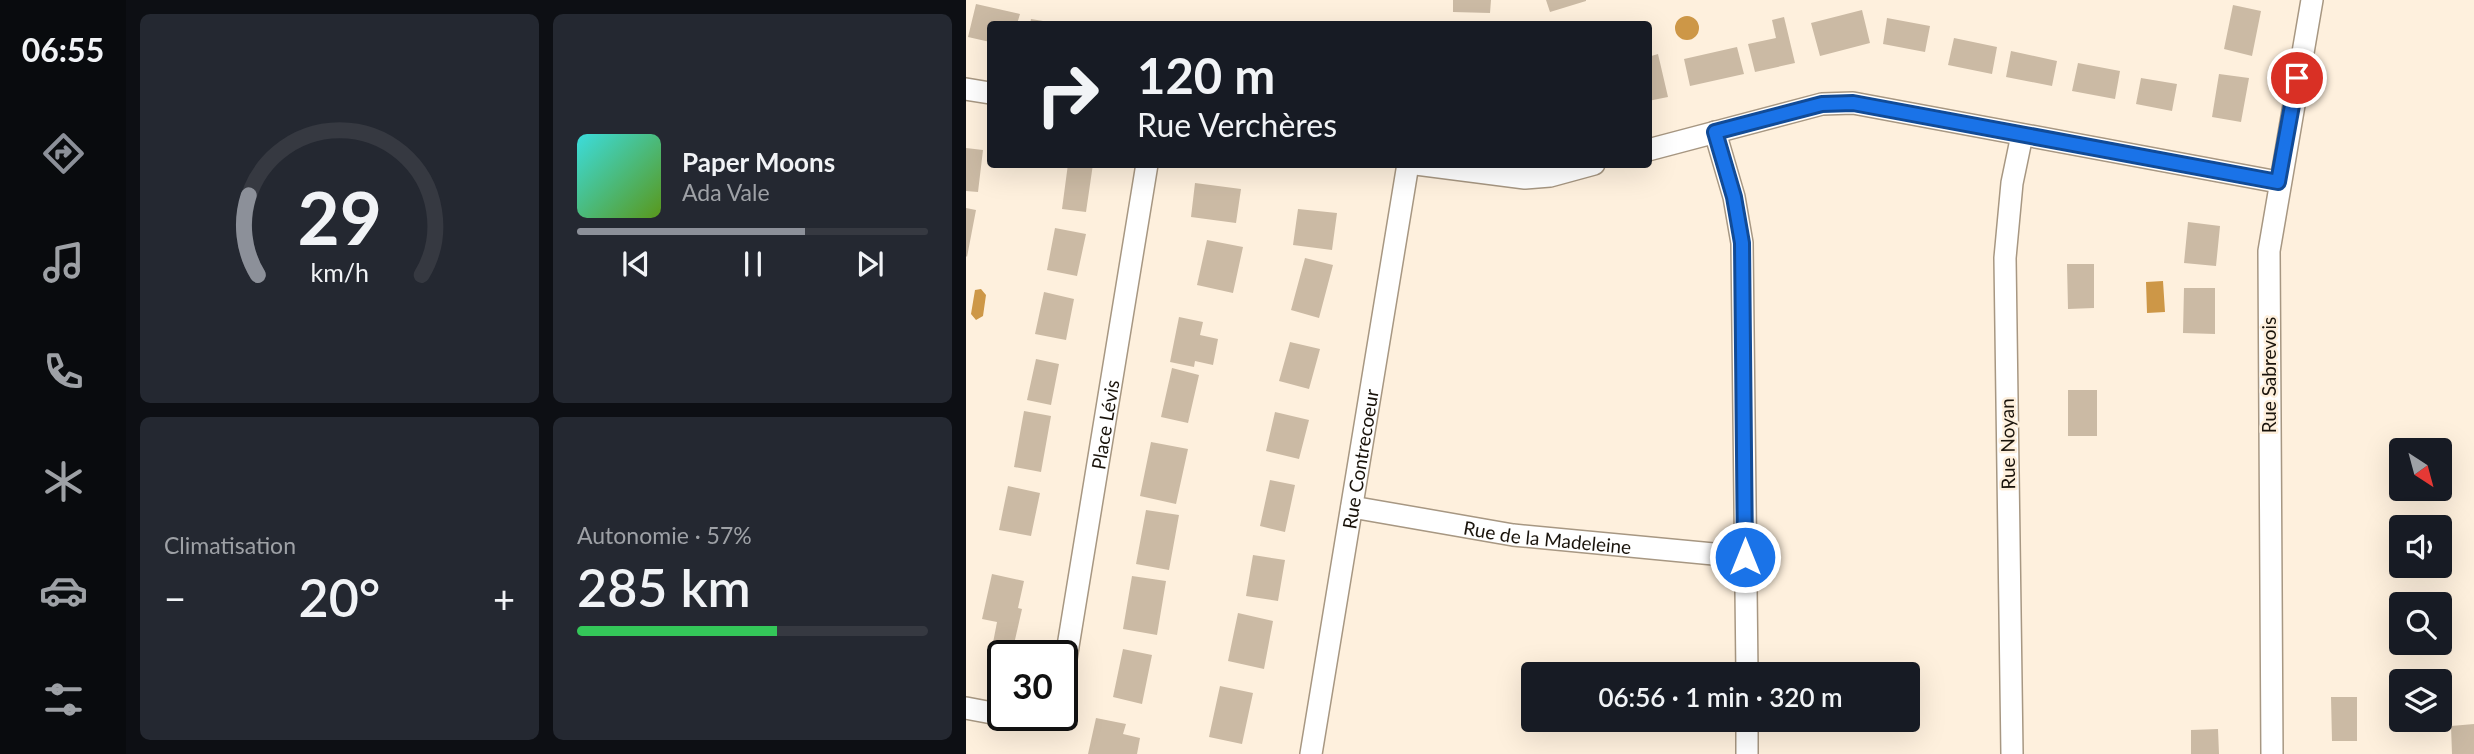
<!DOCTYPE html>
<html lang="fr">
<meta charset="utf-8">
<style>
:root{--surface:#171b24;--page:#242831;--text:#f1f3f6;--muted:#9ea1a6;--line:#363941;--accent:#8c9099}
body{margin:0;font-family:Lato,sans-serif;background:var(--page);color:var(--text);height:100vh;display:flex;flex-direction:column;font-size:26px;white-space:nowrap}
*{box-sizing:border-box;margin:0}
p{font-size:23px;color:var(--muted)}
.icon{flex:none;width:38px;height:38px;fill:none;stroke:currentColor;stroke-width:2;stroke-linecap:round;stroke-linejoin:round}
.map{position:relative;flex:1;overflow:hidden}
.sheet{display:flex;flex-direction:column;gap:14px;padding:14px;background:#0d0f14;width:840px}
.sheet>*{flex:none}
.banner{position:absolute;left:21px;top:21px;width:665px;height:147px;border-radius:7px;box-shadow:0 7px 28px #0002;background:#171b24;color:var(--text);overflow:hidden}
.needle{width:46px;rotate:144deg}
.controls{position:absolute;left:1423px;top:438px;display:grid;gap:14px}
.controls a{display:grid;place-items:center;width:63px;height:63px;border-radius:7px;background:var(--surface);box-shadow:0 7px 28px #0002;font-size:35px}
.speed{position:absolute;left:21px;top:640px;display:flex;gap:14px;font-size:35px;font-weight:700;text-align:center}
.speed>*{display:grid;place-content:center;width:91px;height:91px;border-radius:50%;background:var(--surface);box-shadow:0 7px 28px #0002;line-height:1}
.speed .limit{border:4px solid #111;border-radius:10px;background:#fff;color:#111}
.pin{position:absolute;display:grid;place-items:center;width:60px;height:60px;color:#fff;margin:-30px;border:4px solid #fff;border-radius:50%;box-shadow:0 2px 7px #0007}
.me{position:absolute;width:77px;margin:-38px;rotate:0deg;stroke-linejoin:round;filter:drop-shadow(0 0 5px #0008)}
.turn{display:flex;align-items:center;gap:24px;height:147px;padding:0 35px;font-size:32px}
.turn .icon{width:91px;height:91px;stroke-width:2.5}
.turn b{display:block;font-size:49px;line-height:60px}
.big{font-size:52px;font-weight:600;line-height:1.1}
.sheet .tile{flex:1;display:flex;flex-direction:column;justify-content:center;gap:10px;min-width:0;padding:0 24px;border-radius:10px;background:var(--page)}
.sheet .dial{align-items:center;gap:0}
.dial svg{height:182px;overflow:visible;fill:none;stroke:var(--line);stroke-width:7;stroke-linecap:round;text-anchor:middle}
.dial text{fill:var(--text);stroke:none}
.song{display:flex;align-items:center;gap:21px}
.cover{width:84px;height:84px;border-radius:10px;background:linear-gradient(135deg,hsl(180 70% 55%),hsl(90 70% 35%))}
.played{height:7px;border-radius:4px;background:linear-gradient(90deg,var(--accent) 65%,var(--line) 65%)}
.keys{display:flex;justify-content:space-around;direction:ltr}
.heat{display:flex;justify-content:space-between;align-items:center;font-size:38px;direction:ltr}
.charge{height:10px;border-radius:5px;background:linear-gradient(90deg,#34c759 57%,var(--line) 0)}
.sheet .tiles{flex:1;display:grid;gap:14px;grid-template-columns:repeat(2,1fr)}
.trip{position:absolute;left:555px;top:662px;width:399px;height:70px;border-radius:7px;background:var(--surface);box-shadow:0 7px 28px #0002;font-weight:600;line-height:70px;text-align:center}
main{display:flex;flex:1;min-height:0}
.dock{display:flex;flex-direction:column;width:126px;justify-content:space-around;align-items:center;background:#090b0e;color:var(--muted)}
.dock .icon{width:49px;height:49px}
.dock .on{color:var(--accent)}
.dock b{font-size:32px;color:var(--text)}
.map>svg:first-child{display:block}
.water{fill:#cd9747}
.building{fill:#cbbaa4}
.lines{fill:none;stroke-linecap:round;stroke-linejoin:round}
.street-casing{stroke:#a79782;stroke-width:24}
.street{stroke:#fff;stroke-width:21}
.route-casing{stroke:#114b97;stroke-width:18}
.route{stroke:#1a73e8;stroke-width:12}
.labels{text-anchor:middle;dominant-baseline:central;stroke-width:5;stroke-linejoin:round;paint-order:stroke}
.street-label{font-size:19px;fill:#19130b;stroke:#fef0dd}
</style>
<main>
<nav class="dock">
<b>06:55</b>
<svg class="icon on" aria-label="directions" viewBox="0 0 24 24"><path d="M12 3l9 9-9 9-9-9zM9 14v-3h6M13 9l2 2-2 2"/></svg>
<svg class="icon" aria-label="music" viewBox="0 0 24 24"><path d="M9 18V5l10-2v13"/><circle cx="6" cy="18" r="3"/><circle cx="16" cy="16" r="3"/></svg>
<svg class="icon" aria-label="phone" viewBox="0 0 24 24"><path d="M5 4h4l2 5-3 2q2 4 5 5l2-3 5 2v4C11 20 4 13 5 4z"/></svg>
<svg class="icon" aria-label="climate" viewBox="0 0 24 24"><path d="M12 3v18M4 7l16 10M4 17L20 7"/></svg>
<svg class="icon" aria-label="car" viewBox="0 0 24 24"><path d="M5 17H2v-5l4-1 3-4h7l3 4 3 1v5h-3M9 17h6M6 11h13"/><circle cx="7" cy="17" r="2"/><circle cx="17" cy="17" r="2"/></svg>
<svg class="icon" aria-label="filters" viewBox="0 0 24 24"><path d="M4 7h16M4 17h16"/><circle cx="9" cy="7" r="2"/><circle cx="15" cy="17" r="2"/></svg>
</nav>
<section class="sheet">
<div class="tiles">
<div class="tile dial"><svg viewBox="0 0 100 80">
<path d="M14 69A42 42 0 1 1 86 69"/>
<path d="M14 69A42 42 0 0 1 10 34" stroke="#8c9099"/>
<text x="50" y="56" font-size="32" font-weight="700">29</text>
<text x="50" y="72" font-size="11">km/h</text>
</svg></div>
<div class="tile">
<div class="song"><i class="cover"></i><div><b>Paper Moons</b><p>Ada Vale</p></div></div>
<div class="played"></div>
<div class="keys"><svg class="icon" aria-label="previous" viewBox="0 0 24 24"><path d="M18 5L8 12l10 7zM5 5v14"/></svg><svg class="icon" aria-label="pause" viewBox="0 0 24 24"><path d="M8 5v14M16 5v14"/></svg><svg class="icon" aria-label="next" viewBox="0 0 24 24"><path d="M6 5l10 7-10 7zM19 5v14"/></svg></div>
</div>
<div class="tile"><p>Climatisation</p>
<div class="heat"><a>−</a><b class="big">20°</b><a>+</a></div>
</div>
<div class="tile"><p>Autonomie · 57%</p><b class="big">285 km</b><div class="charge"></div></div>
</div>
</section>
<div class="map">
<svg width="1508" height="754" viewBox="0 0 1508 754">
<rect width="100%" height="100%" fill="#fef0dd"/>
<path class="water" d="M709 28a12 12 0 1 1 24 0a12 12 0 1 1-24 0Z
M 1197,281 L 1199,312 L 1181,313 L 1180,282 Z
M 15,289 L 20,295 L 17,316 L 10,320 L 5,314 L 9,290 Z"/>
<path class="building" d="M 487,0 L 525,0 L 524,13 L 487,12 Z
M 580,0 L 620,0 L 620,1 L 584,12 Z
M 10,4 L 54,14 L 51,24 L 24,24 L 24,42 L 2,37 Z
M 1267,5 L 1295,11 L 1286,56 L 1258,49 Z
M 896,10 L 904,43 L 854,56 L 845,23 Z
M 818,17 L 829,63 L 789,72 L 782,44 L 810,38 L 806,20 Z
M 921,18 L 964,26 L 959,52 L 917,44 Z
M 65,19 L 89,23 L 89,24 L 64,24 Z
M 988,38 L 1031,47 L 1026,74 L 982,65 Z
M 771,47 L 778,74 L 724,86 L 718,59 Z
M 1045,51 L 1091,61 L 1086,86 L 1040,77 Z
M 692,54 L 702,97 L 682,101 L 682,57 Z
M 1112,63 L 1154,71 L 1149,99 L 1106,91 Z
M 1253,74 L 1283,78 L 1275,122 L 1246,117 Z
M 1175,78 L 1211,84 L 1206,111 L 1170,104 Z
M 0,148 L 17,150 L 12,192 L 0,191 Z
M 102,164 L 127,164 L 120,212 L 96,209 Z
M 229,183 L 275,189 L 270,223 L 225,217 Z
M 0,208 L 10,210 L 1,257 L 0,256 Z
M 332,209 L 371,213 L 366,250 L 327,245 Z
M 1222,222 L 1254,226 L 1250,266 L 1218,263 Z
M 89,228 L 120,234 L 111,276 L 81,270 Z
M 241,240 L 277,247 L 267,293 L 231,285 Z
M 339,258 L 367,265 L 353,318 L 325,310 Z
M 1101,264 L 1128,264 L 1128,308 L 1102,309 Z
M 1218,288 L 1249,288 L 1249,334 L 1217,333 Z
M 78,292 L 108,299 L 100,340 L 69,334 Z
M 213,317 L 237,322 L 234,335 L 252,339 L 247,365 L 229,361 L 228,367 L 204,362 Z
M 324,342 L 354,349 L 343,389 L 313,381 Z
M 70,359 L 93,364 L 85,405 L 61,400 Z
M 206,368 L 233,375 L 222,423 L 195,417 Z
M 1102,390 L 1131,390 L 1131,436 L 1102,436 Z
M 58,411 L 85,416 L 75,472 L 48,467 Z
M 309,412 L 343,420 L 333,459 L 300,451 Z
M 185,442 L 222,449 L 210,504 L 174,496 Z
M 304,480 L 329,485 L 319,532 L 294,526 Z
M 42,486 L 74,493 L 65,536 L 33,530 Z
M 180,510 L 213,515 L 203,570 L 170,564 Z
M 287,555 L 319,560 L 312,601 L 280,596 Z
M 26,574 L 58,581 L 52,608 L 56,609 L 46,653 L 26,648 L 31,622 L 16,619 Z
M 166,576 L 200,581 L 191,635 L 157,629 Z
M 272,613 L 307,621 L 298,669 L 262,661 Z
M 157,649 L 186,655 L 176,704 L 147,697 Z
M 254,686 L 287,693 L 276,744 L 243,737 Z
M 1365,697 L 1391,697 L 1391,741 L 1366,741 Z
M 130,718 L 160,724 L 157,734 L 174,738 L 171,754 L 122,754 Z
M 1508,724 L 1508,754 L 1486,754 L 1485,726 Z
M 1252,729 L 1253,754 L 1225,754 L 1225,730 Z"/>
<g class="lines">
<g class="street-casing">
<g id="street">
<path d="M 0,89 L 24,93"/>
<path d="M 749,132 L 768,197 L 776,243 L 781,674"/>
<path d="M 682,150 L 856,104 L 887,103 L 1312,182"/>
<path d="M 450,164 L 559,178 L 584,176 L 628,164"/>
<path id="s1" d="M 386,507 L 547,535 L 779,557"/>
<path id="s2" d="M 96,683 L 181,164"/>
<path d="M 0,708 L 37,715"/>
<path d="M 43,716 L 63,719 L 76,716"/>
<path d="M 781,719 L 781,754"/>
<path id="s3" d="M 345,754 L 442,164"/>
<path d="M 1046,754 L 1039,258 L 1046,183 L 1056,135"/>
<path d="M 1306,754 L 1303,251 L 1346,0"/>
</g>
</g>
<use href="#street" class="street"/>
</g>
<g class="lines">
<g class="route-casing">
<path id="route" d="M 779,557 L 776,243 L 768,197 L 749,132 L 856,104 L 887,103 L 1312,182 L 1331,78"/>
</g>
<use href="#route" class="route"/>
</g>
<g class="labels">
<g class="street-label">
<text transform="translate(1302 375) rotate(-90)">Rue Sabrevois</text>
<text stroke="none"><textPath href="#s2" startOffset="262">Place Lévis</textPath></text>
<text transform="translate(1041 444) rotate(-91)">Rue Noyan</text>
<text stroke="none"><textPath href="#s3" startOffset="299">Rue Contrecoeur</textPath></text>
<text stroke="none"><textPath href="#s1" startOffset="198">Rue de la Madeleine</textPath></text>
</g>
</g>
</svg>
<div class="controls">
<a><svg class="needle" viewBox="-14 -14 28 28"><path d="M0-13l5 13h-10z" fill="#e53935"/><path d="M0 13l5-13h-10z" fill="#9ea1a6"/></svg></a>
<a><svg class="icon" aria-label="sound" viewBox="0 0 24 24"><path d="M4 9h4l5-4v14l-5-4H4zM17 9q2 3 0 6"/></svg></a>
<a><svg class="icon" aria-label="search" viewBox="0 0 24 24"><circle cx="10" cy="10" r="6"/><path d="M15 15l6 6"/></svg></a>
<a><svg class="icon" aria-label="layers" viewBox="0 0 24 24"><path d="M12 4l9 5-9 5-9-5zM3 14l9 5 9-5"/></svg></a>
</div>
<div class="speed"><div class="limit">30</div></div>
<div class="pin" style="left:1331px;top:78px;background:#d93025"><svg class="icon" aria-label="arrive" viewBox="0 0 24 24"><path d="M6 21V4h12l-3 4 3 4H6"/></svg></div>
<svg class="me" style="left:779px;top:557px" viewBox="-20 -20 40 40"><circle r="17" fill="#1a73e8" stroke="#fff" stroke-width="3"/><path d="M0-11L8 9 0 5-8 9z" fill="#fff"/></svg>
<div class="trip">06:56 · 1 min · 320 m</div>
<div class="banner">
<div class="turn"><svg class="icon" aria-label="right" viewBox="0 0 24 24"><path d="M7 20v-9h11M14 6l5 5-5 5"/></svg><div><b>120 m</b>Rue Verchères</div></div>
</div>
</div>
</main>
